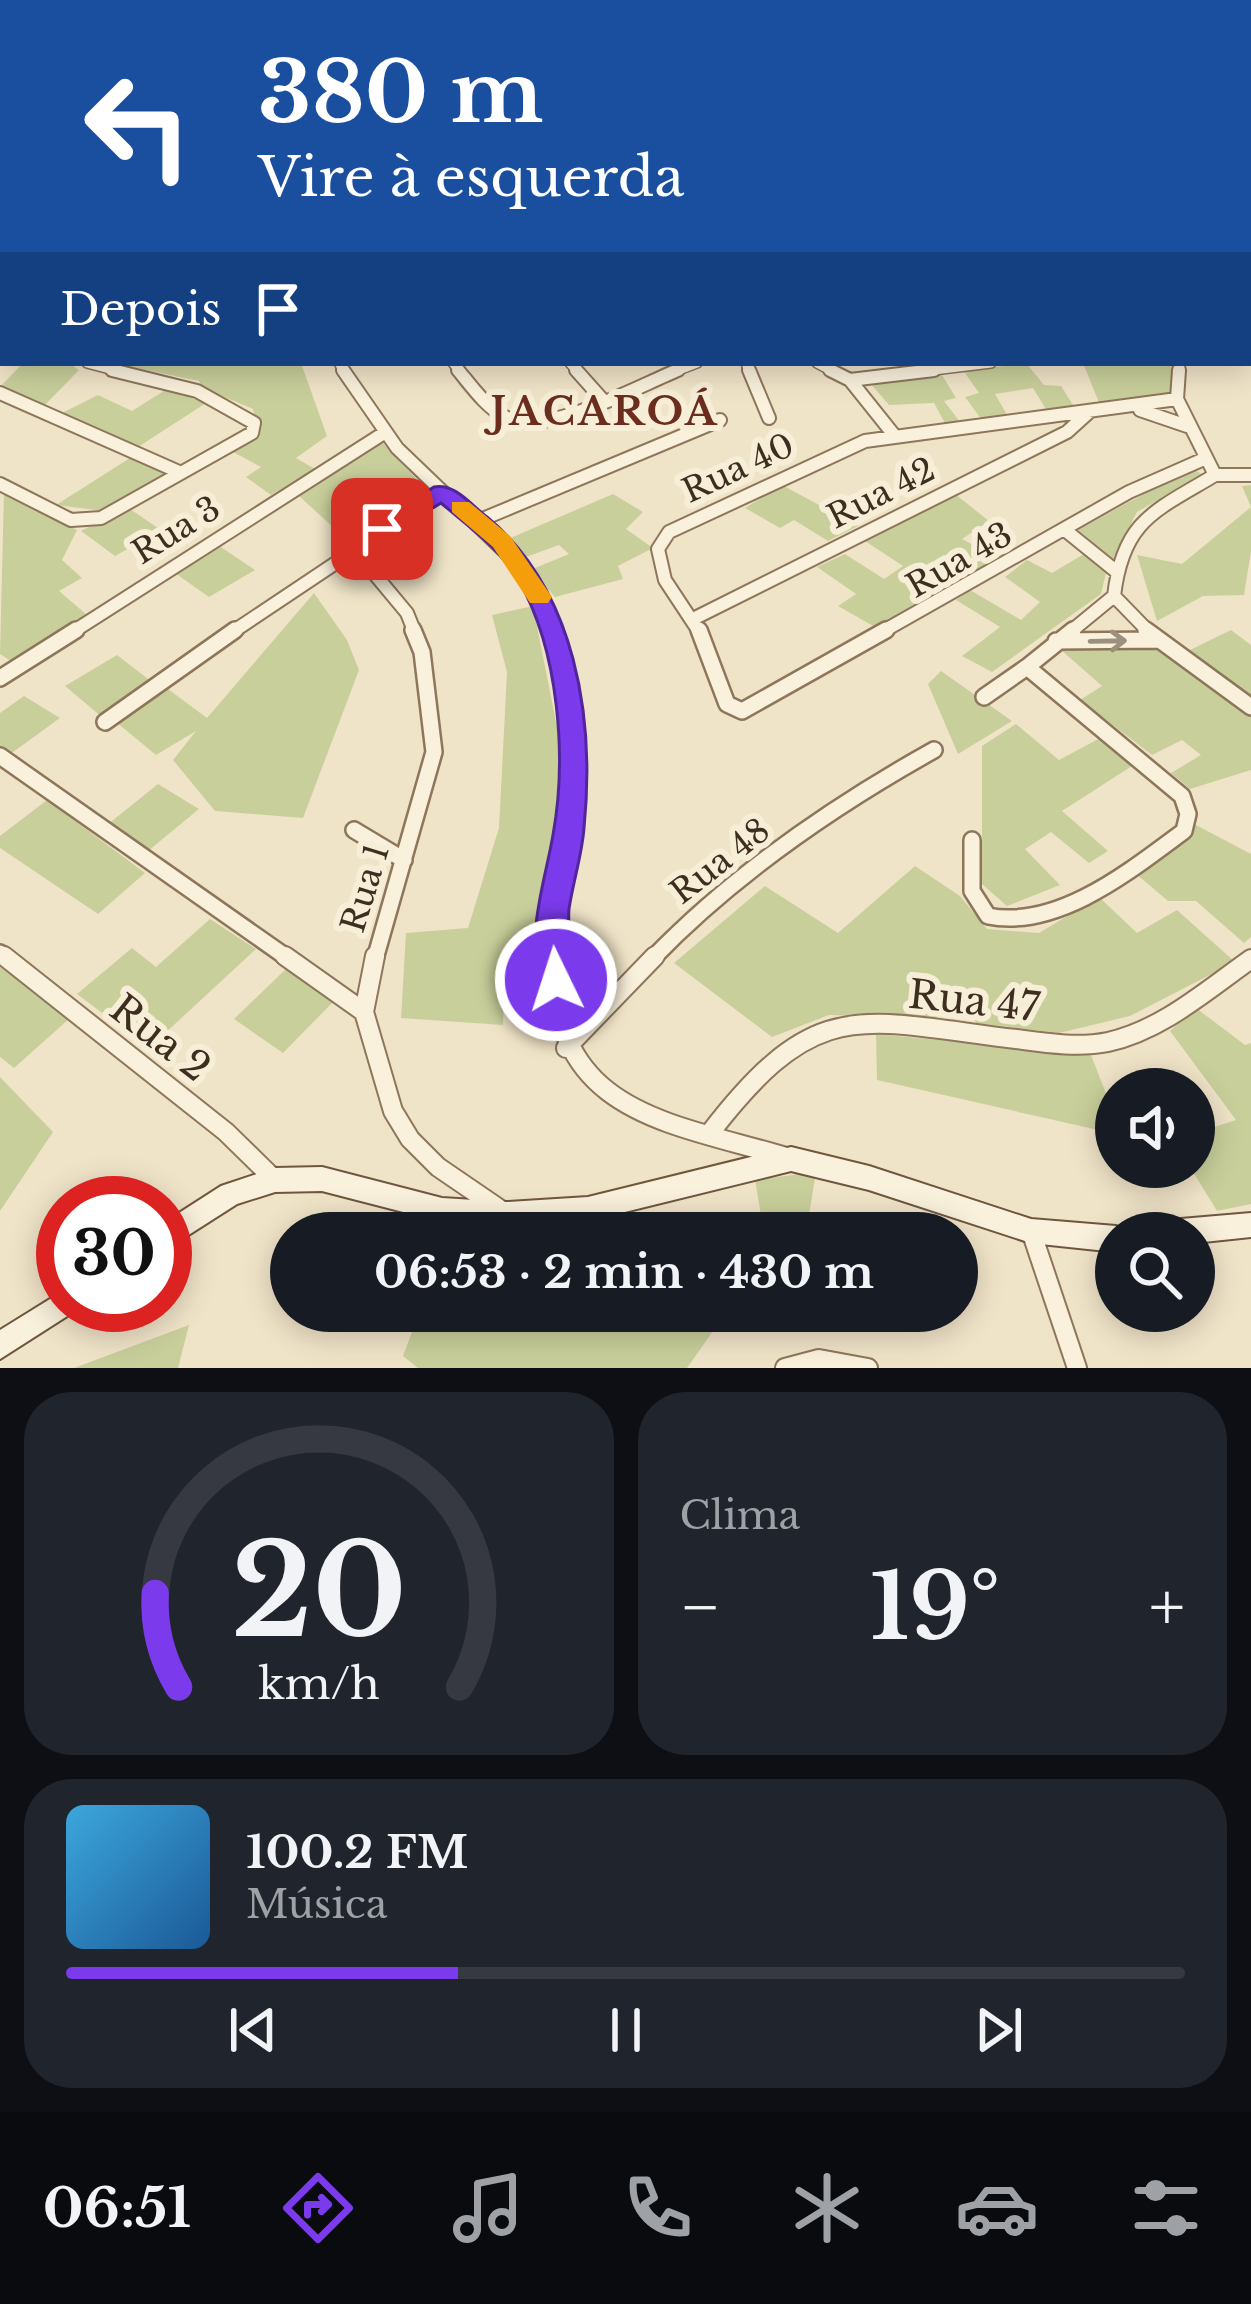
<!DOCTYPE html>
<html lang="pt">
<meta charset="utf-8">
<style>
:root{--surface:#171b24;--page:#20242c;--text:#f1f3f6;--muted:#9ea1a6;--line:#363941;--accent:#7c3aed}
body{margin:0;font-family:"Libre Baskerville",serif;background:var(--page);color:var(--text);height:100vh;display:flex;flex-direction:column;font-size:45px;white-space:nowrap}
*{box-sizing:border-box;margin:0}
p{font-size:39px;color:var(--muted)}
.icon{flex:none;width:66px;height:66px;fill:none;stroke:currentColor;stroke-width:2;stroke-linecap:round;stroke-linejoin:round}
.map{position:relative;height:1368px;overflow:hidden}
.sheet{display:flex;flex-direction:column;gap:24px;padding:24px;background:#0d0f14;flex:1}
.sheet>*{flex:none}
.hud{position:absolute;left:0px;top:0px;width:1251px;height:366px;box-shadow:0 6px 30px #0003;background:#1a4fa0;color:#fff;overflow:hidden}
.buttons{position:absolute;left:1095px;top:1068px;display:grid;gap:24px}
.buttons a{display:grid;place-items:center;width:120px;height:120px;border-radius:50%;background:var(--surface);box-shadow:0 6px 30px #0003;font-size:60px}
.speed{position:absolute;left:36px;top:1176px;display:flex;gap:24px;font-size:60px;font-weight:700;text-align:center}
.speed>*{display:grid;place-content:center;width:156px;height:156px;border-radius:50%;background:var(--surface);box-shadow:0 6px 30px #0003;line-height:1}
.speed .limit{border:18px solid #d22;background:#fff;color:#111}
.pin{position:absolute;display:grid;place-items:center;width:102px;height:102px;color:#fff;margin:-51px;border-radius:24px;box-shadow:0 6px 18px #0006}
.me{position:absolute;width:132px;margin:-66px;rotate:356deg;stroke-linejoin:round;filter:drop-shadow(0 0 9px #0008)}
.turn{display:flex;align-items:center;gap:42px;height:252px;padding:0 60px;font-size:54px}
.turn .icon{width:156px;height:156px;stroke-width:2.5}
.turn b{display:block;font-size:84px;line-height:102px}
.then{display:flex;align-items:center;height:114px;padding:0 60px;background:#0003;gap:24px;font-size:45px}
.big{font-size:90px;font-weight:700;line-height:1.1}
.sheet .tile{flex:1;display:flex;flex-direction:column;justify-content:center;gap:18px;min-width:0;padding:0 42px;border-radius:48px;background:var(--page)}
.sheet .dial{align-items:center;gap:0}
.dial svg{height:312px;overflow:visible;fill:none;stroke:var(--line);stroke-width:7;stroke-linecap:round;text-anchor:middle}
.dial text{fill:var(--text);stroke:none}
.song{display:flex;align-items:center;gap:36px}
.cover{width:144px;height:144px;border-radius:18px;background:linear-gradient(135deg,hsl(200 70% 55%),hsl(210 70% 35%))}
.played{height:12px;border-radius:6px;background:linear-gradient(90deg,var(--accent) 35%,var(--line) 35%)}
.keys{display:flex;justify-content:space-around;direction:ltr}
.heat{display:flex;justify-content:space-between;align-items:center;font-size:66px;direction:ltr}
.sheet .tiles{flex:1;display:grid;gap:24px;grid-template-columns:1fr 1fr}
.tile:last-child{grid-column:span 2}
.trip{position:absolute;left:270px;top:1212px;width:708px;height:120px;border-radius:60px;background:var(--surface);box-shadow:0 6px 30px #0003;font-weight:700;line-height:120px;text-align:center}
.tab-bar{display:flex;height:192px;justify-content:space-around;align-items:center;background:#090b0e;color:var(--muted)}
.tab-bar .icon{width:84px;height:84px}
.tab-bar .on{color:var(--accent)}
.tab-bar b{font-size:54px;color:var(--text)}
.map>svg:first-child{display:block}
.green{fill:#c9cf9b}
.water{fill:#a9c4bc;stroke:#6f938a;stroke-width:3}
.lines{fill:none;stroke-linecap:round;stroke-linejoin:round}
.street-far4-casing{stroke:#8d765c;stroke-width:10}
.street-far3-casing{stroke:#8d765c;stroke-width:12}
.street-far2-casing{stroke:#8d765c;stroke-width:16}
.street-far1-casing{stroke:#8d765c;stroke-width:20}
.street-casing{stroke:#8d765c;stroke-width:22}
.secondary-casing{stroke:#6f573f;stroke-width:4}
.street-far4{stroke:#faf1dc;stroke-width:8}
.street-far3{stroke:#faf1dc;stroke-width:9}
.street-far2{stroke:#faf1dc;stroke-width:12}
.street-far1{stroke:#faf1dc;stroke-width:15}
.street{stroke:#faf1dc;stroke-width:18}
.secondary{fill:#faf1dc;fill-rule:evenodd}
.oneway{stroke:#9c907e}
.route{fill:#7c3aed;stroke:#51269a;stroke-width:3}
.slow{fill:#f59e0b}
.labels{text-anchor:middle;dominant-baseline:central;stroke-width:12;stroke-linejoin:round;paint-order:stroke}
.street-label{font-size:33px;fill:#3d2e20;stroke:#f7eed8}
.far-district-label{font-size:39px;font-weight:bold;letter-spacing:3px;fill:#6b2e1e;stroke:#f7eed8}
.near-street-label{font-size:39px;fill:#3d2e20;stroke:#f7eed8}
</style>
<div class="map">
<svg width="1251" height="1368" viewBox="0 0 1251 1368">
<rect width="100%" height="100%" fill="#f0e4c8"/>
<path class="green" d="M 23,363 L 69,363 L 79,370 L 44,406 L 0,387 Z
M 112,363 L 301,363 L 327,436 L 296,458 L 315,469 L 271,495 L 246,477 L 261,467 L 233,452 L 259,437 L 253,409 L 201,387 L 199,381 Z
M 1083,363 L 1175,363 L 1173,396 L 1100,405 Z
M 1027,364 L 1044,385 L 1061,386 L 1075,408 L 1047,411 L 1033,388 L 995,394 L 1009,418 L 982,420 L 965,397 L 979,393 L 963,370 Z
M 942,375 L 956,398 L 944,401 L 960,422 L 946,425 L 934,403 L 889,405 L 871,384 Z
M 167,389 L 206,403 L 135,449 L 62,413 L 98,395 L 132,411 Z
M 381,441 L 425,488 L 347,540 L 298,495 Z
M 130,458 L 171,474 L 104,511 L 56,505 Z
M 1191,468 L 1202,474 L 1137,512 L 1113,559 L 1078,530 Z
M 782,485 L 858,526 L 828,541 L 794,520 L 780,528 L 745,508 Z
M 1251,485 L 1251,551 L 1244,595 L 1203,596 L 1157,621 L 1137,555 L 1182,564 L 1251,507 L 1242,486 Z
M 4,491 L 77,530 L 62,560 L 82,578 L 59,591 L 87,615 L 14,663 L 0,654 Z
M 613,494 L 643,512 L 626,529 L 653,548 L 618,566 L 623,579 L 555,597 L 530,570 L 569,554 L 559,545 L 526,557 L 508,539 Z
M 955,494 L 989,521 L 962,539 L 998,558 L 875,627 L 838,606 L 856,594 L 817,567 L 845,554 L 884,579 L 903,566 L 865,541 Z
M 127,507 L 161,530 L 115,556 L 81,531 Z
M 218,545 L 255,570 L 209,597 L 172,571 Z
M 1084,554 L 1106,573 L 1101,594 L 992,672 L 962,656 L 1000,627 L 956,600 L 970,590 L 1021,620 L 1040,602 L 1005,577 L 1027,560 L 1052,573 Z
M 314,593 L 347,640 L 359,670 L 303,818 L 215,811 L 173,760 L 196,731 L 156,755 L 116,722 L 168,689 L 207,718 Z
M 533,606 L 566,772 L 537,934 L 505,962 L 503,1025 L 401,1018 L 406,933 L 468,928 L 499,828 L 507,672 L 492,615 Z
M 1231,630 L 1251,645 L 1251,702 L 1190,650 Z
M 1153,647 L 1251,716 L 1251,770 L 1190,789 L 1171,773 L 1201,755 L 1182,740 L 1152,755 L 1080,700 L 1102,686 L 1060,649 Z
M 117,655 L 156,685 L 103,718 L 65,686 Z
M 941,671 L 1012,721 L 958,754 L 928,684 Z
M 24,696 L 60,718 L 9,755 L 0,749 L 0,713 Z
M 1016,724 L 1059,760 L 1102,737 L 1132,766 L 1062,811 L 1108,851 L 1089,863 L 1051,832 L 1025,849 L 1060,885 L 1007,906 L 982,884 L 982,746 Z
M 158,784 L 199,809 L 148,851 L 107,825 Z
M 47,800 L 145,873 L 98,914 L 0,848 L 0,836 Z
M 1196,825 L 1251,854 L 1251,937 L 1244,943 L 1196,901 L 1168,901 L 1135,873 Z
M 915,866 L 960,896 L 987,929 L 1039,933 L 1099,897 L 1137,933 L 1177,910 L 1235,962 L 1130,1016 L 1059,1033 L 976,1023 L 964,992 L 936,997 L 937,1019 L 829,1015 L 772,1037 L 674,963 L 765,886 L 838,933 Z
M 210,919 L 256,949 L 149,1048 L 77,994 L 132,948 L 156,967 Z
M 0,967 L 70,1018 L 14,1068 L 0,1057 Z
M 288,967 L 336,999 L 283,1053 L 234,1019 Z
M 1196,1008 L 1245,1045 L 1251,1043 L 1251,1204 L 1217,1211 L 1190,1167 L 1194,1122 L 1202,1131 L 1236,1120 L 1170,1031 Z
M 876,1034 L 1091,1055 L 1116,1119 L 1116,1134 L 877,1080 Z
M 0,1077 L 53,1132 L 0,1211 Z
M 816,1172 L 806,1233 L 764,1233 L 755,1180 Z
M 514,1311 L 727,1311 L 687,1368 L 418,1368 L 403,1356 L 416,1321 L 478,1322 Z
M 189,1325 L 178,1368 L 74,1368 Z"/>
<path class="water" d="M 399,0 L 1251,0 L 1251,76 L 1248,3 Z"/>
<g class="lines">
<g class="street-far4-casing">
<path id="street-far4" d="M 382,0 L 392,3
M 262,3 L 275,0
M 356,3 L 364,0
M 0,5 L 5,0"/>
</g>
<g class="street-far3-casing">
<path id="street-far3" d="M 87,363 L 125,373
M 339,363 L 345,373
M 453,363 L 461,373
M 570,363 L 579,373
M 746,363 L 750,373
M 817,363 L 836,373
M 671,373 L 697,363
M 909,373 L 991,363
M 1179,373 L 1180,363"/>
</g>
<g class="street-far2-casing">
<path id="street-far2" d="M 343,370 L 397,448 L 521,567 L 552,633
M 458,370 C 472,387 486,407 505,417 C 546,438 638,386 678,370
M 576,370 L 601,398
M 749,370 L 769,418
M 830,370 L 850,380 L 894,435
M 850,380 L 934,370
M 0,393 L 179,472
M 1140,410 L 1187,426
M 1215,475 L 1251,475
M 0,484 L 71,520 L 101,518 L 252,433 L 254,423 L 197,391 L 112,370
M 478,521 L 720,420
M 1065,530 L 1117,572
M 352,547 L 407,613 L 415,633
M 695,618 L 1067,432 L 1088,413
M 71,633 L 384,433
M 231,633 L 442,492
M 700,633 L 665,580 L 658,549 L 669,532 L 865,441 L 1177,399
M 880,633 L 1129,492 L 1204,459
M 1069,633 L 1114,596
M 1150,633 L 1114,596 C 1123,520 1155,511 1215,475 L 1177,399 L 1179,370"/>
</g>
<g class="street-far1-casing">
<path id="street-far1" d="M 551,630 L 569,702 L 574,756 L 553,959
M 699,630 L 727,704 L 742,711 L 886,630
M 1146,630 L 1251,707
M 1056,641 L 1159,640
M 0,678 L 76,630
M 984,697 L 1027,667
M 105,722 L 235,630
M 0,756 L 289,959
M 354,830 L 404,860
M 972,840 L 972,891 L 988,916 C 1058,930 1131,870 1184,831 L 1188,814 L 1182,796 L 1027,667 L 1073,630
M 0,953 L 8,959
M 375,959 L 434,752 L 422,652 L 413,630
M 652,959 C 733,875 832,807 934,750"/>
</g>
<g class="street-casing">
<path id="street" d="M 4,956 L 226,1132 L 275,1180
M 285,956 L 364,1012
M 375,956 L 364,1012 L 393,1111 L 410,1139 L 438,1167 L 498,1208
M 553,956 C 552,1113 664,1121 786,1157
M 566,1048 L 655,956
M 710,1133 C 817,994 858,1020 1016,1039 C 1046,1043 1078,1048 1108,1042 C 1162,1030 1207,990 1251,959
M 1031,1231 L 1077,1368
M 785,1368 L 819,1359 L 868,1368"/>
</g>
<g class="secondary-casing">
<path id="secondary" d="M 791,1147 L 869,1166 L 1031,1219 L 1116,1226 L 1126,1233 L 1116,1233 L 1116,1252 L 1031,1243 L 869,1190 L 791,1171 L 588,1221 L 507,1226 L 442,1222 L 322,1191 L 275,1192 L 237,1204 L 165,1250 L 165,1222 L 221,1186 L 275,1168 L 322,1167 L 442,1198 L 507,1202 L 588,1197 Z
M 1251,1213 L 1251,1237 L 1194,1243 L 1194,1233 L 1156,1233 L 1160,1224 L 1169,1220 Z
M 63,1291 L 63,1305 L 76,1305 L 72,1313 L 0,1359 L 0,1330 Z"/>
</g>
<use href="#street-far4" class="street-far4"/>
<use href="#street-far3" class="street-far3"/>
<use href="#street-far2" class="street-far2"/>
<use href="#street-far1" class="street-far1"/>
<use href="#street" class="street"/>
<use href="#secondary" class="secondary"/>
</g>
<defs><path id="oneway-shaft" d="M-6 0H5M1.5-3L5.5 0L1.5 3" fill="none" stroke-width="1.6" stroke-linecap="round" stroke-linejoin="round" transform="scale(3)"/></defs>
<use class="oneway" href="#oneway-shaft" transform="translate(1108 641) rotate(-1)"/>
<path class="route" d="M 434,487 C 455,483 471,505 487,517 C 576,591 595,718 584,828 C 582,855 573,882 569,909 C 566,935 580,966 568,990 L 545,990 C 522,944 545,883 553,835 C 567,758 559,651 519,581 C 501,549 468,526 441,503 L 390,534 L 370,529 Z"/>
<path class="slow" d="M 452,502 L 469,502 L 510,536 L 552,597 L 548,603 L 530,603 L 493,547 L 452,512 Z"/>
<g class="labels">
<g class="street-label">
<text transform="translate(738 468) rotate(-25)">Rua 40</text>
<text transform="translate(881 493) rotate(-27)">Rua 42</text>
<text transform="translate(176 530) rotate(-32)">Rua 3</text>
<text transform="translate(959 560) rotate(-30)">Rua 43</text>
<text transform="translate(720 861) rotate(-38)">Rua 48</text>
<text transform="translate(365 888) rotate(-73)">Rua 1</text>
</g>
<g class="far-district-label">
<text x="605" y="411">JACAROÁ</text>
</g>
<g class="near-street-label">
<text transform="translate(974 1001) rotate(6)">Rua 47</text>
<text transform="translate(160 1038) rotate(38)">Rua 2</text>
</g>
</g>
</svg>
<div class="buttons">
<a><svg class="icon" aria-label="sound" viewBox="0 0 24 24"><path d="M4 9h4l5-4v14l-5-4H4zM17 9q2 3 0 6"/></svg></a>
<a><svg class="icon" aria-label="search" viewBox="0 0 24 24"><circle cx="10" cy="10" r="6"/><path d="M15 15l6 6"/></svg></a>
</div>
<div class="speed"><div class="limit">30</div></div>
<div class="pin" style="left:382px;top:529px;background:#d93025"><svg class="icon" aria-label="arrive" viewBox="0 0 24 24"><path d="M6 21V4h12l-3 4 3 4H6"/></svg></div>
<svg class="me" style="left:556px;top:980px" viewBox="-20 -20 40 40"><circle r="17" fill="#7c3aed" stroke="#fff" stroke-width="3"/><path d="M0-11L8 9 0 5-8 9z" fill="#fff"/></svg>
<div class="trip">06:53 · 2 min · 430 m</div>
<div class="hud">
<div class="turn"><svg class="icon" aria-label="left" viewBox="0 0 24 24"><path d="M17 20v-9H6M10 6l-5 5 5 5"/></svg><div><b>380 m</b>Vire à esquerda</div></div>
<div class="then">Depois<svg class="icon" aria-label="arrive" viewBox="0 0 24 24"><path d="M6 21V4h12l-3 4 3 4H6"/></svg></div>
</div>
</div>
<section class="sheet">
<div class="tiles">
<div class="tile dial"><svg viewBox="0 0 100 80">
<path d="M14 69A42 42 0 1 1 86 69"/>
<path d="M14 69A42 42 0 0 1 8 45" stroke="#7c3aed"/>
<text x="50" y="56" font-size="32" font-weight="700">20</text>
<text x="50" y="72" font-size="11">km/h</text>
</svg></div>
<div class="tile"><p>Clima</p>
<div class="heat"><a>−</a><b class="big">19°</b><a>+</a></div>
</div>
<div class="tile">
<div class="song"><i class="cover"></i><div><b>100.2 FM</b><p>Música</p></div></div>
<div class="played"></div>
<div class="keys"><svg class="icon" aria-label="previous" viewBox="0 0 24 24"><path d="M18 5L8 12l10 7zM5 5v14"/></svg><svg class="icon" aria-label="pause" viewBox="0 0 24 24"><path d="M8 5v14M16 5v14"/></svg><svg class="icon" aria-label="next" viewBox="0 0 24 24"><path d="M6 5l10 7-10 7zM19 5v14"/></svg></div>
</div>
</div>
</section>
<nav class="tab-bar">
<b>06:51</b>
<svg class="icon on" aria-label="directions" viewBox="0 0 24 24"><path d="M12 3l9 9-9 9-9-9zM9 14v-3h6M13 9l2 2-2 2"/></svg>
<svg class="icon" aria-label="music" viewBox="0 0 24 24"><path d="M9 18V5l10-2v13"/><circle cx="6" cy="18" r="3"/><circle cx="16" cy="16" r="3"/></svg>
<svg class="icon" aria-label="phone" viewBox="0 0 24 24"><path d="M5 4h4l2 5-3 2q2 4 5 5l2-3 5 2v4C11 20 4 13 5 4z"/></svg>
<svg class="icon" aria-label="climate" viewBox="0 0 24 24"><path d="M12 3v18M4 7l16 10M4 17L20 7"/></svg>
<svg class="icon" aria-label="car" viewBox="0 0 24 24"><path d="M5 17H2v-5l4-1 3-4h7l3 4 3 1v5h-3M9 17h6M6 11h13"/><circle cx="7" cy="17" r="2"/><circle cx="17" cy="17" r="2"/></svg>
<svg class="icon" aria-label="filters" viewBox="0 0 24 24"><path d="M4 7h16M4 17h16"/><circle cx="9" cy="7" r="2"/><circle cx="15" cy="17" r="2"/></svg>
</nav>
